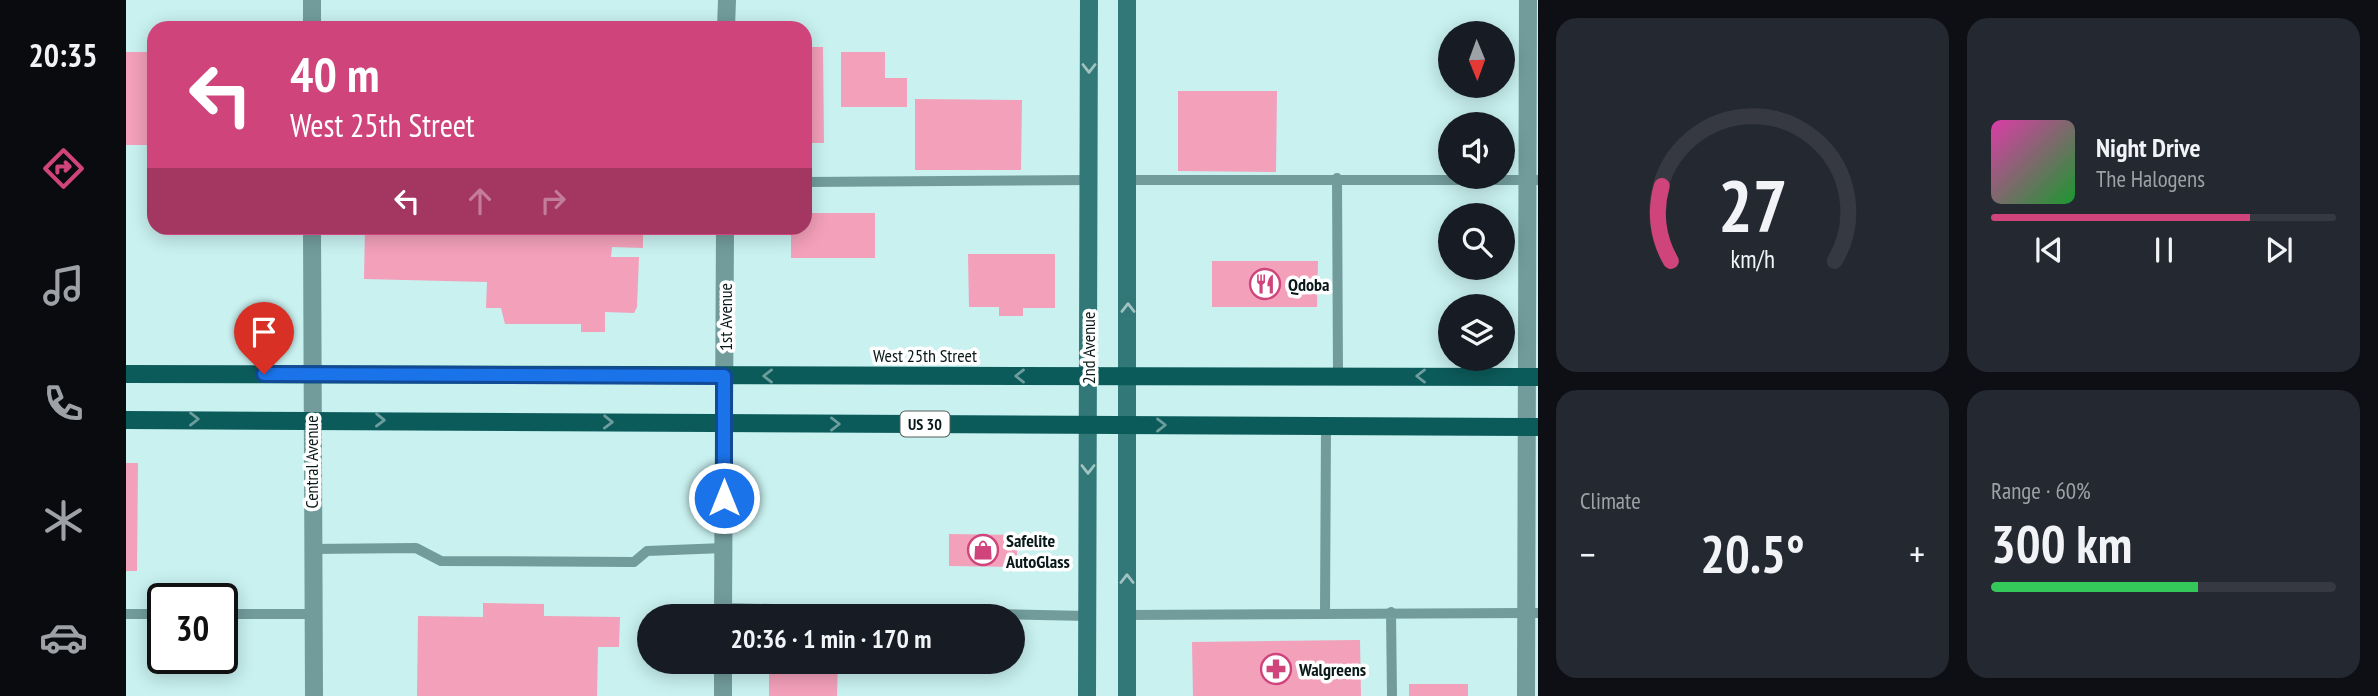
<!DOCTYPE html>
<meta charset="utf-8">
<style>
:root{--surface:#171b24;--page:#242831;--text:#f1f3f6;--muted:#9ea1a6;--line:#363941;--accent:#ce447b}
body{margin:0;font-family:"PT Sans Narrow",sans-serif;background:var(--page);color:var(--text);height:100vh;display:flex;flex-direction:column;font-size:26px;white-space:nowrap}
*{box-sizing:border-box;margin:0}
p{font-size:23px;color:var(--muted)}
.icon{flex:none;width:38px;height:38px;fill:none;stroke:currentColor;stroke-width:2;stroke-linecap:round;stroke-linejoin:round}
.map{position:relative;flex:1;overflow:hidden}
.side{display:flex;flex-direction:column;gap:18px;padding:18px;background:#0d0f14;width:840px}
.side>*{flex:none}
.top-card{position:absolute;left:21px;top:21px;width:665px;height:214px;border-radius:21px;box-shadow:0 4px 18px #0003;background:#ce447b;color:#fff;overflow:hidden}
.needle{width:46px;rotate:179deg}
.controls{position:absolute;left:1312px;top:21px;display:grid;gap:14px}
.controls a{display:grid;place-items:center;width:77px;height:77px;border-radius:50%;background:var(--surface);box-shadow:0 4px 18px #0003;font-size:35px}
.speed{position:absolute;left:21px;top:583px;display:flex;gap:14px;font-size:35px;font-weight:700;text-align:center}
.speed>*{display:grid;place-content:center;width:91px;height:91px;border-radius:50%;background:var(--surface);box-shadow:0 4px 18px #0003;line-height:1}
.speed .limit{border:4px solid #111;border-radius:10px;background:#fff;color:#111}
.pin{position:absolute;display:grid;place-items:center;width:60px;height:60px;color:#fff;margin:-72px -30px;border-radius:50% 50% 50% 0;rotate:-45deg;box-shadow:0 0 7px #0007}
.pin .icon{rotate:45deg}
.me{position:absolute;width:77px;margin:-38px;rotate:0deg;stroke-linejoin:round;filter:drop-shadow(0 0 5px #0008)}
.turn{display:flex;align-items:center;gap:24px;height:147px;padding:0 28px;font-size:32px}
.turn .icon{width:91px;height:91px;stroke-width:2.5}
.turn b{display:block;font-size:49px;line-height:60px}
.lanes{display:flex;align-items:center;height:66px;padding:0 28px;background:#0003;justify-content:center;gap:35px;direction:ltr}
.lanes .off{opacity:.35}
.big{font-size:52px;font-weight:700;line-height:1.1}
.side .card{flex:1;display:flex;flex-direction:column;justify-content:center;gap:10px;min-width:0;padding:0 24px;border-radius:21px;background:var(--page)}
.side .dial{align-items:center;gap:0}
.dial svg{height:182px;overflow:visible;fill:none;stroke:var(--line);stroke-width:7;stroke-linecap:round;text-anchor:middle}
.dial text{fill:var(--text);stroke:none}
.song{display:flex;align-items:center;gap:21px}
.cover{width:84px;height:84px;border-radius:10px;background:linear-gradient(135deg,hsl(320 70% 55%),hsl(130 70% 35%))}
.played{height:7px;border-radius:4px;background:linear-gradient(90deg,var(--accent) 75%,var(--line) 75%)}
.keys{display:flex;justify-content:space-around;direction:ltr}
.heat{display:flex;justify-content:space-between;align-items:center;font-size:38px;direction:ltr}
.charge{height:10px;border-radius:5px;background:linear-gradient(90deg,#34c759 60%,var(--line) 0)}
.side .tiles{flex:1;display:grid;gap:18px;grid-template-columns:repeat(2,1fr)}
.trip{position:absolute;left:511px;top:604px;width:388px;height:70px;border-radius:35px;background:var(--surface);box-shadow:0 4px 18px #0003;font-weight:700;line-height:70px;text-align:center}
main{display:flex;flex:1;min-height:0}
.tabs{display:flex;flex-direction:column;width:126px;justify-content:space-around;align-items:center;background:#090b0e;color:var(--muted)}
.tabs .icon{width:49px;height:49px}
.tabs .selected{color:var(--accent)}
.tabs b{font-size:32px;color:var(--text)}
.map>svg:first-child{display:block}
.building{fill:#f3a0ba}
.lines{fill:none;stroke-linecap:round;stroke-linejoin:round}
.service{stroke:#729c9c;stroke-width:10}
.minor{stroke:#729c9c;stroke-width:18}
.tertiary{stroke:#729c9c;stroke-width:18}
.secondary{stroke:#327878;stroke-width:18}
.primary{stroke:#0c5b5b;stroke-width:18}
.oneway{stroke:#a3c2c2}
.oneway2{stroke:#6d9d9d}
.route-casing{stroke:#114b97;stroke-width:18}
.route{stroke:#1a73e8;stroke-width:12}
.labels{text-anchor:middle;dominant-baseline:central;stroke-width:7;stroke-linejoin:round;paint-order:stroke}
.shield{fill:#fff;stroke:#535d5d;stroke-width:2}
.shield-label{font-size:16px;font-weight:bold;fill:#091818}
.poi-label{font-size:18px;font-weight:bold;fill:#091818;stroke:#fff;text-anchor:start}
.street-label{font-size:18px;fill:#091818;stroke:#fff}
</style>
<main>
<nav class="tabs">
<b>20:35</b>
<svg class="icon selected" aria-label="directions" viewBox="0 0 24 24"><path d="M12 3l9 9-9 9-9-9zM9 14v-3h6M13 9l2 2-2 2"/></svg>
<svg class="icon" aria-label="music" viewBox="0 0 24 24"><path d="M9 18V5l10-2v13"/><circle cx="6" cy="18" r="3"/><circle cx="16" cy="16" r="3"/></svg>
<svg class="icon" aria-label="phone" viewBox="0 0 24 24"><path d="M5 4h4l2 5-3 2q2 4 5 5l2-3 5 2v4C11 20 4 13 5 4z"/></svg>
<svg class="icon" aria-label="climate" viewBox="0 0 24 24"><path d="M12 3v18M4 7l16 10M4 17L20 7"/></svg>
<svg class="icon" aria-label="car" viewBox="0 0 24 24"><path d="M5 17H2v-5l4-1 3-4h7l3 4 3 1v5h-3M9 17h6M6 11h13"/><circle cx="7" cy="17" r="2"/><circle cx="17" cy="17" r="2"/></svg>
</nav>
<div class="map">
<svg width="1412" height="696" viewBox="0 0 1412 696">
<rect width="100%" height="100%" fill="#c8f1f0"/>
<path class="building" d="M 679,47 L 697,47 L 698,143 L 679,143 Z
M 0,52 L 28,52 L 28,145 L 0,145 Z
M 715,52 L 759,52 L 759,78 L 781,78 L 781,107 L 715,107 Z
M 1052,91 L 1151,91 L 1150,172 L 1052,171 Z
M 789,99 L 896,100 L 895,170 L 789,170 Z
M 679,213 L 749,213 L 749,258 L 665,258 L 665,228 L 679,228 Z
M 239,228 L 517,228 L 517,248 L 486,247 L 485,257 L 513,257 L 511,307 L 508,313 L 479,312 L 479,332 L 455,332 L 455,324 L 379,324 L 375,308 L 360,308 L 361,282 L 238,279 Z
M 842,254 L 929,254 L 929,308 L 897,308 L 897,316 L 873,316 L 873,307 L 843,307 Z
M 1086,261 L 1192,261 L 1191,307 L 1086,307 Z
M 0,463 L 12,463 L 11,571 L 0,571 Z
M 823,534 L 891,535 L 891,567 L 823,566 Z
M 357,603 L 418,604 L 418,616 L 494,617 L 493,647 L 472,647 L 471,696 L 291,696 L 292,616 L 357,617 Z
M 1234,640 L 1235,696 L 1067,696 L 1066,642 Z
M 643,662 L 712,662 L 711,696 L 643,696 Z
M 1283,684 L 1342,684 L 1342,696 L 1283,696 Z"/>
<g class="lines">
<path class="service" d="M 1211,178 L 1212,376
M 1001,180 L 1412,180
M 679,182 L 963,180
M 185,549 L 290,548 L 315,561 L 508,562 L 521,551 L 598,548
M 597,608 L 962,616
M 1199,612 L 1200,426
M 1265,612 L 1266,696
M 0,614 L 37,614
M 96,614 L 186,614
M 1001,615 L 1412,613"/>
<path class="minor" d="M 600,28 L 601,0
M 597,616 L 599,228
M 597,696 L 597,662
M 1400,696 L 1402,0"/>
<path class="tertiary" d="M 186,0 L 186,28
M 186,228 L 188,696"/>
<path class="secondary" d="M 1001,0 L 1001,696
M 961,696 L 963,0"/>
<path class="primary" d="M 0,374 L 1412,377
M 0,420 L 1412,427"/>
</g>
<defs><path id="oneway-chevron" d="M-2-3.5L2.5 0L-2 3.5" fill="none" stroke-width="1.6" stroke-linecap="round" stroke-linejoin="round" transform="scale(1.75)"/></defs>
<g class="oneway">
<use href="#oneway-chevron" transform="translate(963 68) rotate(90)"/>
<use href="#oneway-chevron" transform="translate(1002 308) rotate(-90)"/>
<use href="#oneway-chevron" transform="translate(962 469) rotate(90)"/>
<use href="#oneway-chevron" transform="translate(1001 579) rotate(-90)"/>
</g>
<g class="oneway2">
<use href="#oneway-chevron" transform="translate(642 376) rotate(-180)"/>
<use href="#oneway-chevron" transform="translate(894 376) rotate(-180)"/>
<use href="#oneway-chevron" transform="translate(1295 376) rotate(-180)"/>
<use href="#oneway-chevron" transform="translate(68 419)"/>
<use href="#oneway-chevron" transform="translate(254 420) rotate(1)"/>
<use href="#oneway-chevron" transform="translate(482 422) rotate(1)"/>
<use href="#oneway-chevron" transform="translate(709 424)"/>
<use href="#oneway-chevron" transform="translate(1035 425)"/>
</g>
<g class="lines">
<g class="route-casing">
<path id="route" d="M 138,374 L 598,376 L 598,498"/>
</g>
<use href="#route" class="route"/>
</g>
<defs>
<g id="restaurant-ring" transform="scale(1.575)"><circle r="9.5" fill="#fff" stroke="#ce447b" stroke-width="1.5"/><path d="M-5-6h1v4h1v-4h1v4h1v-4h1v5L-1.5 .5V6h-2V.5L-5-1ZM5-6V6H3V1.5H1.5Q1.5-4 5-6Z" fill="#ce447b"/></g>
<g id="shop-ring" transform="scale(1.575)"><circle r="9.5" fill="#fff" stroke="#ce447b" stroke-width="1.5"/><path d="M-5-2.5h2.3a2.7 3.5 0 0 1 5.4 0H5L5.5 6h-11ZM-1.5-2.5h3a1.5 2.3 0 0 0-3 0Z" fill="#ce447b"/></g>
<g id="pharmacy-ring" transform="scale(1.575)"><circle r="9.5" fill="#fff" stroke="#ce447b" stroke-width="1.5"/><path d="M-2-6h4v4h4v4h-4v4h-4v-4h-4v-4h4Z" fill="#ce447b"/></g>
</defs>
<g fill-rule="evenodd">
<use href="#restaurant-ring" x="1139" y="284"/>
<use href="#shop-ring" x="857" y="550"/>
<use href="#pharmacy-ring" x="1150" y="669"/>
</g>
<g class="labels">
<rect class="shield" x="774.5" y="411.5" width="49" height="25" rx="5"/>
<g class="shield-label">
<text x="799" y="424">US 30</text>
</g>
<g class="poi-label">
<text x="1162" y="284">Qdoba</text>
<text x="880" y="540">Safelite<tspan x="880" dy="21">AutoGlass</tspan></text>
<text x="1173" y="669">Walgreens</text>
</g>
<g class="street-label">
<text transform="translate(599 317) rotate(-90)">1st Avenue</text>
<text transform="translate(962 348) rotate(-90)">2nd Avenue</text>
<text x="799" y="355">West 25th Street</text>
<text transform="translate(185 462) rotate(-90)">Central Avenue</text>
</g>
</g>
</svg>
<div class="controls">
<a><svg class="needle" viewBox="-14 -14 28 28"><path d="M0-13l5 13h-10z" fill="#e53935"/><path d="M0 13l5-13h-10z" fill="#9ea1a6"/></svg></a>
<a><svg class="icon" aria-label="sound" viewBox="0 0 24 24"><path d="M4 9h4l5-4v14l-5-4H4zM17 9q2 3 0 6"/></svg></a>
<a><svg class="icon" aria-label="search" viewBox="0 0 24 24"><circle cx="10" cy="10" r="6"/><path d="M15 15l6 6"/></svg></a>
<a><svg class="icon" aria-label="layers" viewBox="0 0 24 24"><path d="M12 4l9 5-9 5-9-5zM3 14l9 5 9-5"/></svg></a>
</div>
<div class="speed"><div class="limit">30</div></div>
<div class="pin" style="left:138px;top:374px;background:#d93025"><svg class="icon" aria-label="arrive" viewBox="0 0 24 24"><path d="M6 21V4h12l-3 4 3 4H6"/></svg></div>
<svg class="me" style="left:598px;top:498px" viewBox="-20 -20 40 40"><circle r="17" fill="#1a73e8" stroke="#fff" stroke-width="3"/><path d="M0-11L8 9 0 5-8 9z" fill="#fff"/></svg>
<div class="trip">20:36 · 1 min · 170 m</div>
<div class="top-card">
<div class="turn"><svg class="icon" aria-label="left" viewBox="0 0 24 24"><path d="M17 20v-9H6M10 6l-5 5 5 5"/></svg><div><b>40 m</b>West 25th Street</div></div>
<div class="lanes"><svg class="icon" aria-label="left" viewBox="0 0 24 24"><path d="M17 20v-9H6M10 6l-5 5 5 5"/></svg><svg class="icon off" aria-label="ahead" viewBox="0 0 24 24"><path d="M12 20V5M6 11l6-6 6 6"/></svg><svg class="icon off" aria-label="right" viewBox="0 0 24 24"><path d="M7 20v-9h11M14 6l5 5-5 5"/></svg></div>
</div>
</div>
<section class="side">
<div class="tiles">
<div class="card dial"><svg viewBox="0 0 100 80">
<path d="M14 69A42 42 0 1 1 86 69"/>
<path d="M14 69A42 42 0 0 1 10 36" stroke="#ce447b"/>
<text x="50" y="56" font-size="32" font-weight="700">27</text>
<text x="50" y="72" font-size="11">km/h</text>
</svg></div>
<div class="card">
<div class="song"><i class="cover"></i><div><b>Night Drive</b><p>The Halogens</p></div></div>
<div class="played"></div>
<div class="keys"><svg class="icon" aria-label="previous" viewBox="0 0 24 24"><path d="M18 5L8 12l10 7zM5 5v14"/></svg><svg class="icon" aria-label="pause" viewBox="0 0 24 24"><path d="M8 5v14M16 5v14"/></svg><svg class="icon" aria-label="next" viewBox="0 0 24 24"><path d="M6 5l10 7-10 7zM19 5v14"/></svg></div>
</div>
<div class="card"><p>Climate</p>
<div class="heat"><a>−</a><b class="big">20.5°</b><a>+</a></div>
</div>
<div class="card"><p>Range · 60%</p><b class="big">300 km</b><div class="charge"></div></div>
</div>
</section>
</main>
